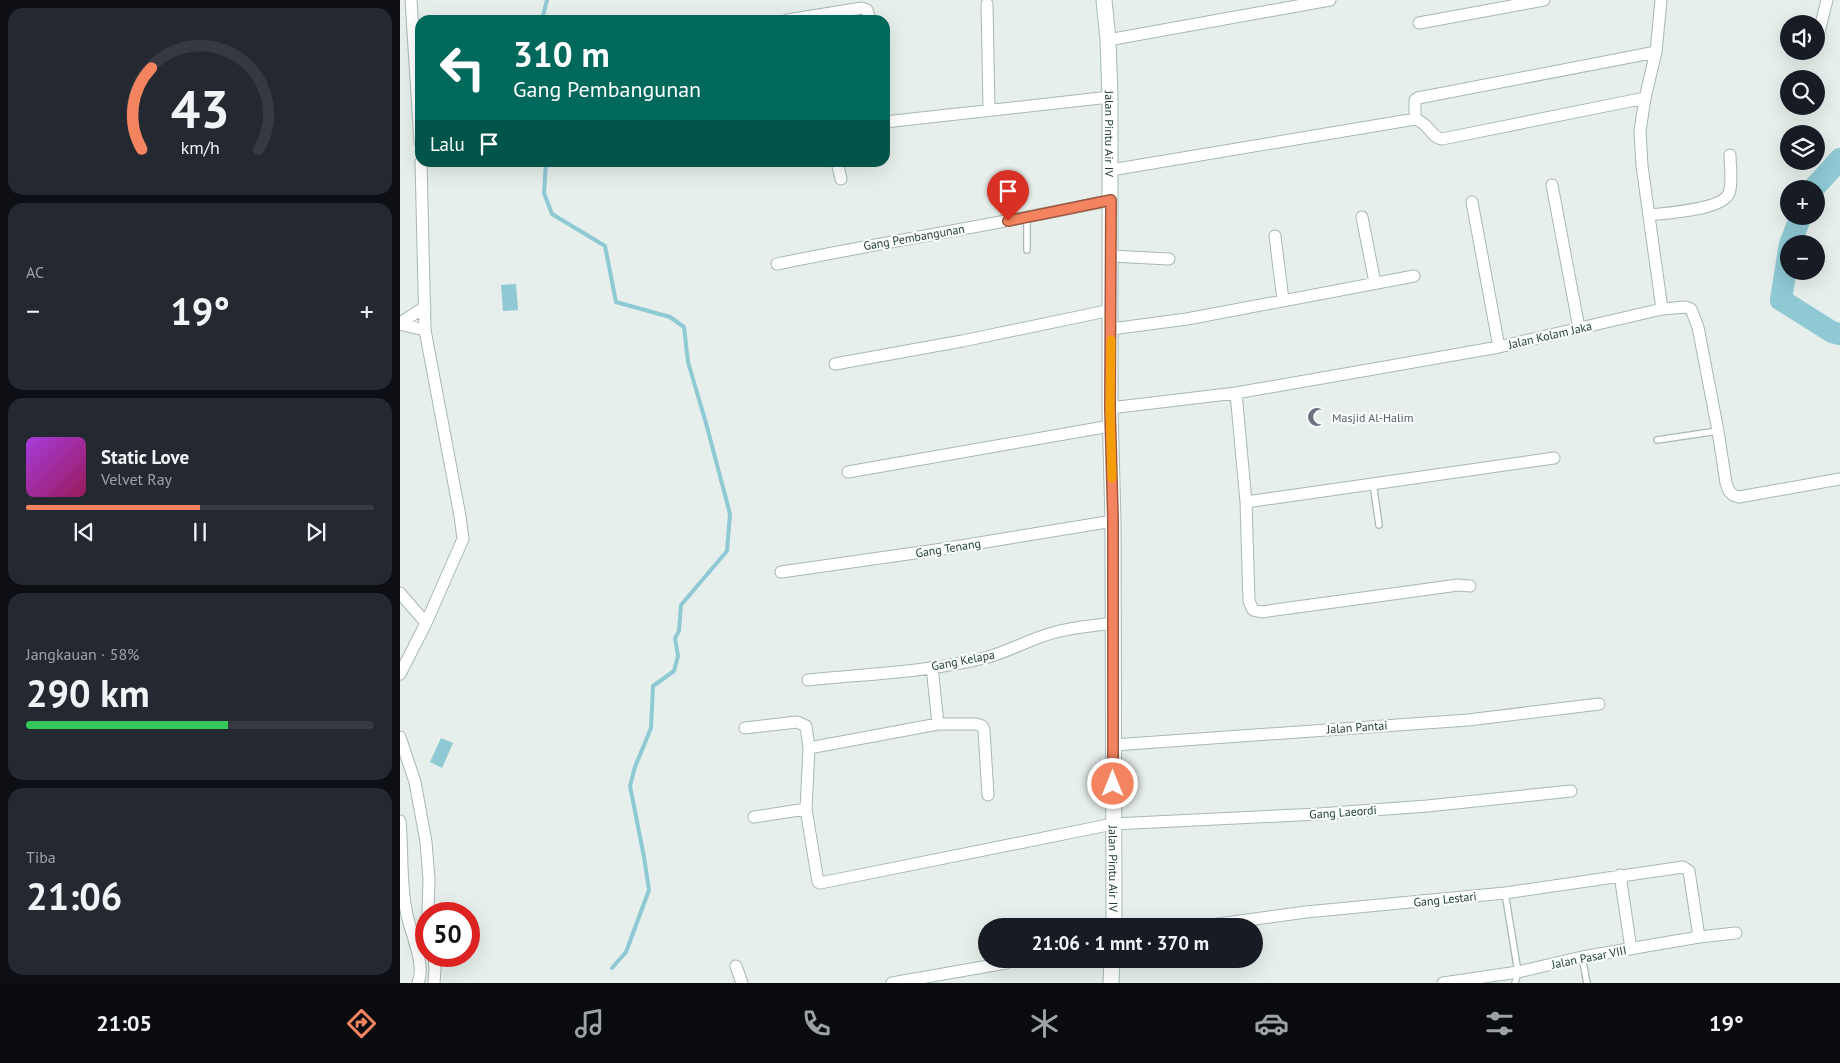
<!DOCTYPE html>
<html lang="id">
<meta charset="utf-8">
<style>
:root{--surface:#171b24;--page:#242831;--text:#f1f3f6;--muted:#9ea1a6;--line:#363941;--accent:#f4845f}
body{margin:0;font-family:"PT Sans",sans-serif;background:var(--page);color:var(--text);height:100vh;display:flex;flex-direction:column;font-size:19px;white-space:nowrap}
*{box-sizing:border-box;margin:0}
p{font-size:16px;color:var(--muted)}
.icon{flex:none;width:28px;height:28px;fill:none;stroke:currentColor;stroke-width:2;stroke-linecap:round;stroke-linejoin:round}
.map{position:relative;flex:1;overflow:hidden}
.sheet{display:flex;flex-direction:column;gap:8px;padding:8px;background:#0d0f14;width:400px}
.sheet>*{flex:none}
.top-card{position:absolute;left:15px;top:15px;width:475px;height:152px;border-radius:15px;box-shadow:0 5px 20px #0002;background:#00695c;color:#fff;overflow:hidden}
.controls{position:absolute;left:1380px;top:15px;display:grid;gap:10px}
.controls a{display:grid;place-items:center;width:45px;height:45px;border-radius:50%;background:var(--surface);box-shadow:0 5px 20px #0002;font-size:25px}
.speed{position:absolute;left:15px;top:902px;display:flex;gap:10px;font-size:25px;font-weight:700;text-align:center}
.speed>*{display:grid;place-content:center;width:65px;height:65px;border-radius:50%;background:var(--surface);box-shadow:0 5px 20px #0002;line-height:1}
.speed .limit{border:8px solid #d22;background:#fff;color:#111}
.pin{position:absolute;display:grid;place-items:center;width:42px;height:42px;color:#fff;margin:-51px -21px;border-radius:50% 50% 50% 0;rotate:-45deg;box-shadow:0 0 5px #0007}
.pin .icon{rotate:45deg}
.me{position:absolute;width:55px;margin:-28px;rotate:0deg;stroke-linejoin:round;filter:drop-shadow(0 0 4px #0008)}
.turn{display:flex;align-items:center;gap:18px;height:105px;padding:0 15px;font-size:22px}
.turn .icon{width:65px;height:65px;stroke-width:2.5}
.turn b{display:block;font-size:35px;line-height:42px}
.then{display:flex;align-items:center;height:48px;padding:0 15px;background:#0003;gap:10px;font-size:19px}
.big{font-size:38px;font-weight:600;line-height:1.1}
.sheet .widget{flex:1;display:flex;flex-direction:column;justify-content:center;gap:8px;min-width:0;padding:0 18px;border-radius:15px;background:var(--page)}
.sheet .dial{align-items:center;gap:0}
.dial svg{height:130px;overflow:visible;fill:none;stroke:var(--line);stroke-width:7;stroke-linecap:round;text-anchor:middle}
.dial text{fill:var(--text);stroke:none}
.song{display:flex;align-items:center;gap:15px}
.cover{width:60px;height:60px;border-radius:8px;background:linear-gradient(135deg,hsl(280 70% 55%),hsl(330 70% 35%))}
.played{height:5px;border-radius:2px;background:linear-gradient(90deg,var(--accent) 50%,var(--line) 50%)}
.keys{display:flex;justify-content:space-around;direction:ltr}
.heat{display:flex;justify-content:space-between;align-items:center;font-size:28px;direction:ltr}
.charge{height:8px;border-radius:4px;background:linear-gradient(90deg,#34c759 58%,var(--line) 0)}
.trip{position:absolute;left:578px;top:918px;width:285px;height:50px;border-radius:25px;background:var(--surface);box-shadow:0 5px 20px #0002;font-weight:600;line-height:50px;text-align:center}
.tab-bar{display:flex;height:80px;justify-content:space-around;align-items:center;background:#090b0e;color:var(--muted)}
.tab-bar .icon{width:35px;height:35px}
.tab-bar .on{color:var(--accent)}
.tab-bar b{font-size:22px;color:var(--text)}
main{display:flex;flex:1;min-height:0}
.map>svg:first-child{display:block}
.water{fill:#8ec9d4}
.lines{fill:none;stroke-linecap:round;stroke-linejoin:round}
.stream{stroke:#8ec9d4;stroke-width:4}
.river{stroke:#8ec9d4;stroke-width:22}
.service-casing{stroke:#a8b8b2;stroke-width:8}
.minor-casing{stroke:#a8b8b2;stroke-width:13}
.secondary-casing{stroke:#a4bbb3;stroke-width:17}
.service{stroke:#fff;stroke-width:5.5}
.minor{stroke:#fff;stroke-width:11}
.secondary{stroke:#fff;stroke-width:15}
.route-casing{stroke:#9f563e;stroke-width:12}
.route{stroke:#f4845f;stroke-width:9}
.slow{stroke:#f59e0b;stroke-width:9}
.labels{text-anchor:middle;dominant-baseline:central;stroke-width:4.5;stroke-linejoin:round;paint-order:stroke}
.street-label{font-size:12px;fill:#24423a;stroke:#f7fbf9}
.worship-label{font-size:12px;fill:#5b616d;stroke:#f7fbf9;text-anchor:start}
</style>
<main>
<section class="sheet">
<div class="widget dial"><svg viewBox="0 0 100 80">
<path d="M14 69A42 42 0 1 1 86 69"/>
<path d="M14 69A42 42 0 0 1 20 19" stroke="#f4845f"/>
<text x="50" y="56" font-size="32" font-weight="700">43</text>
<text x="50" y="72" font-size="11">km/h</text>
</svg></div>
<div class="widget"><p>AC</p>
<div class="heat"><a>−</a><b class="big">19°</b><a>+</a></div>
</div>
<div class="widget">
<div class="song"><i class="cover"></i><div><b>Static Love</b><p>Velvet Ray</p></div></div>
<div class="played"></div>
<div class="keys"><svg class="icon" aria-label="previous" viewBox="0 0 24 24"><path d="M18 5L8 12l10 7zM5 5v14"/></svg><svg class="icon" aria-label="pause" viewBox="0 0 24 24"><path d="M8 5v14M16 5v14"/></svg><svg class="icon" aria-label="next" viewBox="0 0 24 24"><path d="M6 5l10 7-10 7zM19 5v14"/></svg></div>
</div>
<div class="widget"><p>Jangkauan · 58%</p><b class="big">290 km</b><div class="charge"></div></div>
<div class="widget"><p>Tiba</p><b class="big">21:06</b></div>
</section>
<div class="map">
<svg width="1440" height="983" viewBox="0 0 1440 983">
<rect width="100%" height="100%" fill="#e6efeb"/>
<path class="water" d="M 116,284 L 118,310 L 103,311 L 101,285 Z
M 41,738 L 53,743 L 42,768 L 30,762 Z"/>
<g class="lines">
<path class="stream" d="M 143,20 L 143,16 L 147,0
M 146,162 L 144,193 L 152,214 L 205,246 L 216,302 L 270,317 L 284,327 L 288,362 L 306,423 L 330,514 L 327,551 L 281,605 L 279,631 L 275,638 L 278,656 L 274,671 L 253,686 L 251,728 L 235,767 L 230,786 L 244,857 L 249,890 L 226,952 L 212,968"/>
<path class="river" d="M 1413,189 L 1440,159
M 1390,244 L 1401,216
M 1389,249 L 1381,300 L 1432,332 L 1440,334"/>
<g class="service-casing">
<path id="service" d="M 627,250 L 627,218
M 1257,440 L 1318,431
M 973,483 L 979,525
M 1105,893 L 1118,972 L 1115,983
M 1182,957 L 1187,983"/>
</g>
<g class="minor-casing">
<path id="minor" d="M 11,0 L 20,142
M 1261,0 L 1256,52 L 1245,98 L 1240,131 L 1242,166 L 1262,309
M 587,4 L 589,110
M 387,20 L 462,8 L 467,10 L 470,20
M 1019,23 L 1144,0
M 1419,32 L 1427,0
M 708,40 L 930,0
M 1015,119 L 1015,100 L 1018,98 L 1256,52
M 485,122 L 710,97
M 437,162 L 441,179
M 711,170 L 1015,119 C 1029,123 1030,137 1042,139 L 1245,98
M 1152,185 L 1179,328
M 1072,202 L 1099,347
M 1249,215 C 1266,213 1323,210 1329,193 C 1333,183 1330,166 1330,155
M 962,217 L 975,283
M 875,236 L 883,300
M 711,256 L 769,259
M 377,264 C 488,241 600,224 711,200
M 0,323 L 25,307
M 0,324 L 25,330
M 711,329 L 787,319 L 1014,276
M 435,364 L 562,341 L 711,310
M 836,393 L 846,502 L 849,601 L 853,610 L 862,612 L 875,610 L 1058,585 L 1070,586
M 710,408 L 836,393 L 1099,347 L 1262,309 L 1286,307 L 1291,309 L 1298,327 L 1318,431 L 1326,483 L 1329,491 L 1333,495 L 1339,497 L 1440,479
M 448,472 L 710,426
M 846,502 L 1154,458
M 381,572 L 536,550 L 713,521
M 0,593 L 26,623
M 532,667 L 538,724
M 0,674 L 26,623 L 63,539 L 60,516 L 25,330 L 21,162
M 408,680 C 466,674 528,672 584,658 C 609,652 631,638 656,632 C 674,627 694,626 713,623
M 345,728 L 397,722 L 406,726 L 409,748 L 406,809 L 418,882 L 420,883 L 713,824 L 919,814 L 1027,806 L 1171,791
M 0,737 L 15,782 L 26,842 L 29,879 L 28,914
M 714,745 L 1068,720 L 1199,704
M 409,748 L 538,724 L 576,724 L 582,726 L 584,730 L 588,795
M 354,817 L 406,809
M 0,821 C 3,852 0,884 7,915 C 11,934 26,965 18,983
M 1220,875 L 1231,949
M 803,926 L 906,912 L 1105,893 L 1283,867 L 1289,871 L 1299,937
M 34,956 L 35,969 L 34,983
M 336,966 L 342,983
M 492,983 L 606,963
M 1043,983 L 1118,972 L 1182,957 L 1299,937 L 1336,933"/>
</g>
<g class="secondary-casing">
<g id="secondary">
<path id="s1" d="M 704,0 L 708,40 L 710,97 L 710,408 L 713,521 L 714,926"/>
<path d="M 711,983 L 712,959"/>
</g>
</g>
<use href="#service" class="service"/>
<use href="#minor" class="minor"/>
<use href="#secondary" class="secondary"/>
</g>
<g class="lines">
<g class="route-casing">
<path id="route" d="M 608,221 L 711,200 L 710,408 L 713,520 L 713,784"/>
</g>
<use href="#route" class="route"/>
<path class="slow" d="M 711,340 L 710,408 L 712,478"/>
</g>
<defs>
<g id="mosque-bare" transform="scale(1.5)"><path d="M3.5-4.9A6 6 0 1 0 3.5 4.9A5 5 0 1 1 3.5-4.9Z" fill="#6b7280" stroke="#f7fbf9" stroke-width="2.5" paint-order="stroke"/></g>
</defs>
<g fill-rule="evenodd">
<use href="#mosque-bare" x="917" y="417"/>
</g>
<g class="labels">
<g class="street-label">
<text stroke="none"><textPath href="#s1" startOffset="134">Jalan Pintu Air IV</textPath></text>
<text transform="translate(514 237) rotate(-10)">Gang Pembangunan</text>
<text transform="translate(1150 335) rotate(-13)">Jalan Kolam Jaka</text>
<text transform="translate(548 548) rotate(-9)">Gang Tenang</text>
<text transform="translate(563 660) rotate(-11)">Gang Kelapa</text>
<text transform="translate(957 727) rotate(-4)">Jalan Pantai</text>
<text transform="translate(943 812) rotate(-4)">Gang Laeordi</text>
<text stroke="none"><textPath href="#s1" startOffset="869">Jalan Pintu Air IV</textPath></text>
<text transform="translate(1045 899) rotate(-6)">Gang Lestari</text>
<text transform="translate(1189 957) rotate(-11)">Jalan Pasar VIII</text>
</g>
<g class="worship-label">
<text x="932" y="417">Masjid Al-Halim</text>
</g>
</g>
</svg>
<div class="controls">
<a><svg class="icon" aria-label="sound" viewBox="0 0 24 24"><path d="M4 9h4l5-4v14l-5-4H4zM17 9q2 3 0 6"/></svg></a>
<a><svg class="icon" aria-label="search" viewBox="0 0 24 24"><circle cx="10" cy="10" r="6"/><path d="M15 15l6 6"/></svg></a>
<a><svg class="icon" aria-label="layers" viewBox="0 0 24 24"><path d="M12 4l9 5-9 5-9-5zM3 14l9 5 9-5"/></svg></a>
<a>+</a>
<a>−</a>
</div>
<div class="speed"><div class="limit">50</div></div>
<div class="pin" style="left:608px;top:221px;background:#d93025"><svg class="icon" aria-label="arrive" viewBox="0 0 24 24"><path d="M6 21V4h12l-3 4 3 4H6"/></svg></div>
<svg class="me" style="left:713px;top:784px" viewBox="-20 -20 40 40"><circle r="17" fill="#f4845f" stroke="#fff" stroke-width="3"/><path d="M0-11L8 9 0 5-8 9z" fill="#fff"/></svg>
<div class="trip">21:06 · 1 mnt · 370 m</div>
<div class="top-card">
<div class="turn"><svg class="icon" aria-label="left" viewBox="0 0 24 24"><path d="M17 20v-9H6M10 6l-5 5 5 5"/></svg><div><b>310 m</b>Gang Pembangunan</div></div>
<div class="then">Lalu<svg class="icon" aria-label="arrive" viewBox="0 0 24 24"><path d="M6 21V4h12l-3 4 3 4H6"/></svg></div>
</div>
</div>
</main>
<nav class="tab-bar">
<b>21:05</b>
<svg class="icon on" aria-label="directions" viewBox="0 0 24 24"><path d="M12 3l9 9-9 9-9-9zM9 14v-3h6M13 9l2 2-2 2"/></svg>
<svg class="icon" aria-label="music" viewBox="0 0 24 24"><path d="M9 18V5l10-2v13"/><circle cx="6" cy="18" r="3"/><circle cx="16" cy="16" r="3"/></svg>
<svg class="icon" aria-label="phone" viewBox="0 0 24 24"><path d="M5 4h4l2 5-3 2q2 4 5 5l2-3 5 2v4C11 20 4 13 5 4z"/></svg>
<svg class="icon" aria-label="climate" viewBox="0 0 24 24"><path d="M12 3v18M4 7l16 10M4 17L20 7"/></svg>
<svg class="icon" aria-label="car" viewBox="0 0 24 24"><path d="M5 17H2v-5l4-1 3-4h7l3 4 3 1v5h-3M9 17h6M6 11h13"/><circle cx="7" cy="17" r="2"/><circle cx="17" cy="17" r="2"/></svg>
<svg class="icon" aria-label="filters" viewBox="0 0 24 24"><path d="M4 7h16M4 17h16"/><circle cx="9" cy="7" r="2"/><circle cx="15" cy="17" r="2"/></svg>
<b>19°</b>
</nav>
